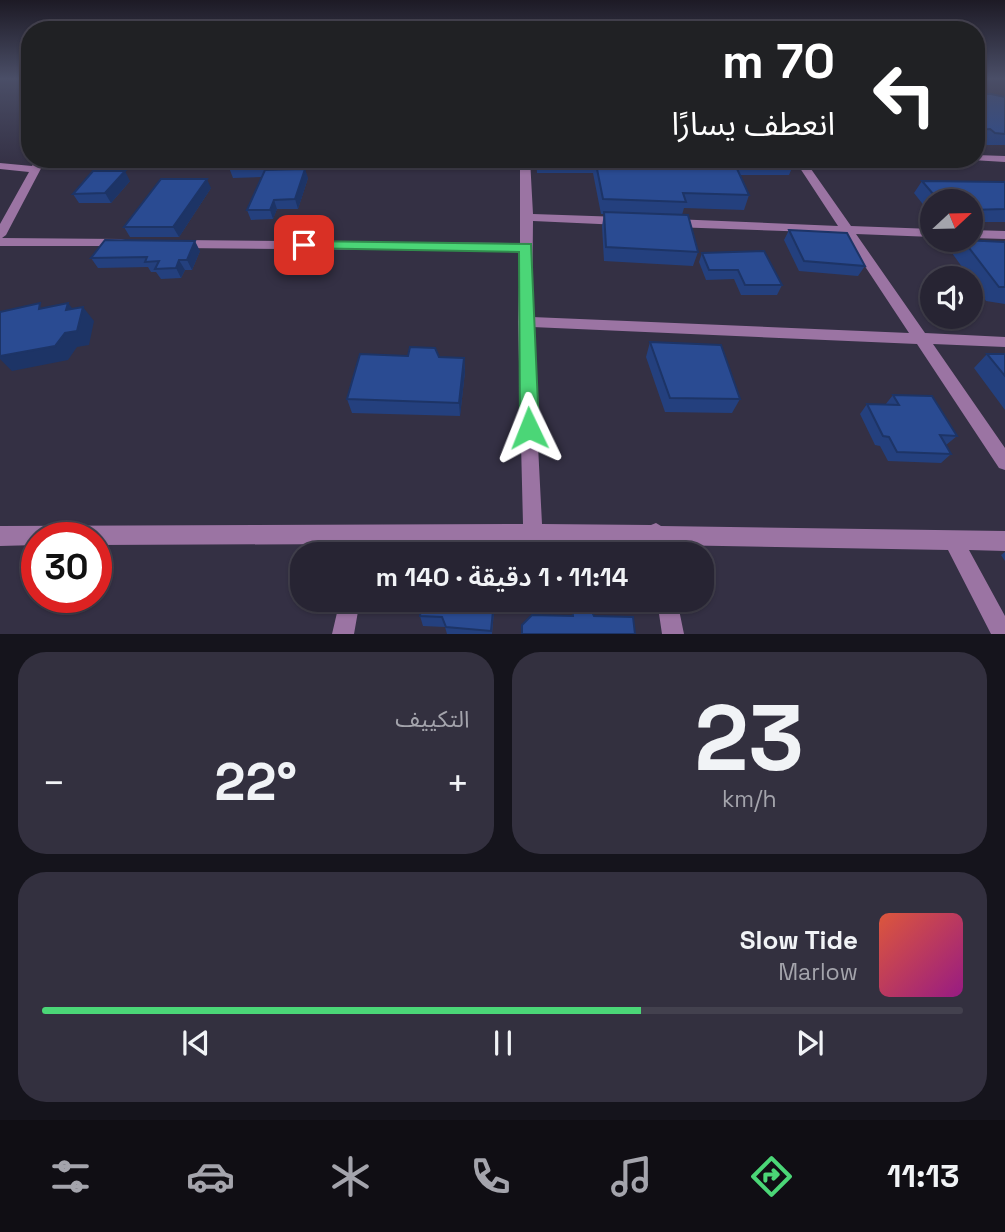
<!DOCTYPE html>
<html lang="ar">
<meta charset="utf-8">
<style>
:root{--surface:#272433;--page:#33303f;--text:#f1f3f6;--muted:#a4a4ac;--line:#43414e;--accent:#4bd677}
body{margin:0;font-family:"Space Grotesk","Noto Sans Arabic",sans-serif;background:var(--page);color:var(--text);direction:rtl;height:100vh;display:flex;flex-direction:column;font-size:26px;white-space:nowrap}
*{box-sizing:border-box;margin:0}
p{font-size:23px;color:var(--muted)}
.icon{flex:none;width:38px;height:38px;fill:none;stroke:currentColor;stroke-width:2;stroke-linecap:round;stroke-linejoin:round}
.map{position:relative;height:634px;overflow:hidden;direction:ltr}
.sheet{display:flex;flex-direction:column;gap:18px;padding:18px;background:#15141c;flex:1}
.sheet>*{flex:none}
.hud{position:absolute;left:21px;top:21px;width:964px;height:147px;border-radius:28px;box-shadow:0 2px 5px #0004,0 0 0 2px var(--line);direction:rtl;background:#202124;color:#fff;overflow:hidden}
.needle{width:46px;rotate:68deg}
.fabs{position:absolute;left:920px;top:189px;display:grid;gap:14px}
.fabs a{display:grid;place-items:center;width:63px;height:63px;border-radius:50%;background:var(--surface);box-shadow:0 2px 5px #0004,0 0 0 2px var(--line);font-size:35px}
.speed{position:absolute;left:21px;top:522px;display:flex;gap:14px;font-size:35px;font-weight:700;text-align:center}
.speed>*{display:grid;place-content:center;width:91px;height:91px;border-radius:50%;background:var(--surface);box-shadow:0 2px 5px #0004,0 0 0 2px var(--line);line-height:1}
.speed .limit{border:10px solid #d22;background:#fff;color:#111}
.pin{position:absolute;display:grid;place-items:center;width:60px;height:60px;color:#fff;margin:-30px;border-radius:14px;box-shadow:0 4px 10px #0006}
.me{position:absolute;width:77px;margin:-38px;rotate:358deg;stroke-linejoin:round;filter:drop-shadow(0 0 5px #0008)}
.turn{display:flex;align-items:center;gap:24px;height:147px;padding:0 35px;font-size:32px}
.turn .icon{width:91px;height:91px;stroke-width:2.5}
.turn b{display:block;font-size:49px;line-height:60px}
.big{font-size:52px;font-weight:600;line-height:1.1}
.sheet .tile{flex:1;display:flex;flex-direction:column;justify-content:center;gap:10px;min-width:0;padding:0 24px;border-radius:28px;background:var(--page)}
.sheet .dial{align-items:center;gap:0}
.dial b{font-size:91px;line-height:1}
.song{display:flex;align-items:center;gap:21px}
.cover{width:84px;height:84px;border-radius:10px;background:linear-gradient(135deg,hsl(10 70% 55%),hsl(310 70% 35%))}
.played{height:7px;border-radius:4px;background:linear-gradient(90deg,var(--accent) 65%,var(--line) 65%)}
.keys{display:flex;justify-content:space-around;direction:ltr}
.heat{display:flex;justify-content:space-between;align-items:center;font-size:38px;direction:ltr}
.sheet .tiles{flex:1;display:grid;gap:18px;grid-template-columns:1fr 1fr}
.tile:last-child{grid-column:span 2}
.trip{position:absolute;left:290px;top:542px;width:424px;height:70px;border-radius:28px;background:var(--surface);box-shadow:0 2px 5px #0004,0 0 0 2px var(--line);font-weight:600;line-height:70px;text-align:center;direction:rtl}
.menu{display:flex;height:112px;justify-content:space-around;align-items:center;background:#100e14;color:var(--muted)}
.menu .icon{width:49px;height:49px}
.menu .selected{color:var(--accent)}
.menu b{font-size:32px;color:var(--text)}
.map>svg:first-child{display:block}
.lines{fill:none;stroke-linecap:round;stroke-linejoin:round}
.minor{fill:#9b74a3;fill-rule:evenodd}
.wall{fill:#24407e}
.shaded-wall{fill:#1d3466}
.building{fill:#2a4b92;stroke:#1d3466;stroke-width:2}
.route{fill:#4bd677;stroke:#318b4d;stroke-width:2}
</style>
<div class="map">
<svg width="1005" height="634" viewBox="0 0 1005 634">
<rect width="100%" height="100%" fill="#343044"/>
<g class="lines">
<path class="minor" d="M 976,155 L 1005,156 L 1005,162 L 972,160 L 976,159 Z
M 36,159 L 46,159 L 6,235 L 2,238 L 121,239 L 125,240 L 127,243 L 125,246 L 0,246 L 0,224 L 29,172 L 0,169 L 0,163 L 32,166 Z
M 520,159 L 530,159 L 533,214 L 621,217 L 627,221 L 621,225 L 533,221 L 532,317 L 909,333 L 843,233 L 673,227 L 667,223 L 673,219 L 838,226 L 794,159 L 804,159 L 851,226 L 933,229 L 933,237 L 856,234 L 925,333 L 1005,337 L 1005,347 L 933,344 L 1005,448 L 1005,470 L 999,468 L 917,344 L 532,327 L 542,524 L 651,525 L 656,523 L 661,526 L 1005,531 L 1005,551 L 969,550 L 1005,616 L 1005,634 L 991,634 L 948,550 L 667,545 L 669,555 L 649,555 L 648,545 L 370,543 L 368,555 L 348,555 L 350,544 L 96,545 L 96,537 L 37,537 L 37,545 L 0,546 L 0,526 L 523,524 L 518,322 L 520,251 L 180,248 L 174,244 L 180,240 L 520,243 Z
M 971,230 L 1005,231 L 1005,239 L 971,238 Z
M 340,600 L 360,600 L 354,634 L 332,634 Z
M 657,600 L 677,600 L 684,634 L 662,634 Z"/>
</g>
<path class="wall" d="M 976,94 L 1005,97 L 1005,145 L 987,145 L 982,141 L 976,141 Z
M 290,159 L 286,169 L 308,178 L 298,209 L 277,209 L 273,219 L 251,220 L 247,210 L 262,177 L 233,178 L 228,165 Z
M 370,159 L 480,159 L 478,168 L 407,167 L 406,170 L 372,170 Z
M 536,159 L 794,159 L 795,161 L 789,175 L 740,175 L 749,195 L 744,210 L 684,208 L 682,215 L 698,252 L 693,266 L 604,261 L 602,226 L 604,214 L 601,214 L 593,173 L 537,173 Z
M 130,181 L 111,203 L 79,203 L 73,194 Z
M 922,181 L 1005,182 L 1005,222 L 971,222 L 971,201 L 933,201 L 933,217 L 914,193 Z
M 211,188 L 179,237 L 130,237 L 124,227 Z
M 789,230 L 865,266 L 858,276 L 799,271 L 784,240 Z
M 962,240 L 1005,242 L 1005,304 L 986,301 L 971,280 L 971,278 L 970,278 L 952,253 Z
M 200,251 L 192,270 L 185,270 L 181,278 L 161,279 L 156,272 L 151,272 L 148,267 L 98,268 L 91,258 Z
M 702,253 L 782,285 L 777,295 L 741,295 L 734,279 L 706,280 L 699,262 Z
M 650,342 L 740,399 L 732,413 L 665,412 L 646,357 Z
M 987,354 L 1005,354 L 1005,410 L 974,368 Z
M 408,356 L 464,358 L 465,372 L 460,416 L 352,413 L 347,399 Z
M 893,395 L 957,436 L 946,445 L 951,454 L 941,463 L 888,461 L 880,446 L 875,445 L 860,414 L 867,404 L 885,405 Z
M 1005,552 L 1005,561 L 1001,555 Z
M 495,600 L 492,634 L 447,634 L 445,627 L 423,626 L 420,616 Z"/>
<path class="shaded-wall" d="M 281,159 L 290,159 L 283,177 L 279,163 Z
M 305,169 L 308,178 L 298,209 L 295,199 Z
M 125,171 L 130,181 L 111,203 L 105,193 Z
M 207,179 L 211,188 L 179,237 L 173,227 Z
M 274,200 L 277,209 L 273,219 L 270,210 Z
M 195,241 L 200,251 L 192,270 L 187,260 Z
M 179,260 L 185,270 L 181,278 L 176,268 Z
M 68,303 L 79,317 L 66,310 Z
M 83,307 L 94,321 L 89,345 L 77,347 L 68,360 L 12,371 L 0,359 L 0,345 Z
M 464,358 L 465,372 L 460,416 L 459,403 Z
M 494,600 L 495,600 L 491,634 Z"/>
<path class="building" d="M 976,94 L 991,94 L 1005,97 L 1005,134 L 995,133 L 990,129 L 976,130 Z
M 231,159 L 281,159 L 279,163 L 228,165 Z
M 595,159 L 794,159 L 795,161 L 733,160 L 749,195 L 683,193 L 686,202 L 603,199 Z
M 305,169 L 295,199 L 274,200 L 270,210 L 247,210 L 265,170 Z
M 93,171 L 125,171 L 105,193 L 73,194 Z
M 161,179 L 207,179 L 173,227 L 124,227 Z
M 922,181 L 1005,182 L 1005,209 L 971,210 L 971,201 L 939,201 Z
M 604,212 L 688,215 L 698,252 L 606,247 Z
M 789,230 L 847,233 L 865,266 L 804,261 Z
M 105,240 L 195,241 L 187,260 L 179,260 L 176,268 L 155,269 L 159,261 L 145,262 L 147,257 L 91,258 Z
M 963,240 L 1005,242 L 1005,287 L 999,287 Z
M 764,251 L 782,285 L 745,285 L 738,270 L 709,270 L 702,253 Z
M 40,303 L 39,309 L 68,303 L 66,310 L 83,307 L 77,331 L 65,333 L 55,346 L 0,356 L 0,312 Z
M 650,342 L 721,345 L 740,399 L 670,398 Z
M 410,347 L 435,348 L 439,357 L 464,358 L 459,403 L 347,399 L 360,354 L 408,356 Z
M 987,354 L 1005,354 L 1005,376 Z
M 893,395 L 932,396 L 957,436 L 940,435 L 951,454 L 897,452 L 889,437 L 883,436 L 867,404 L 899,405 Z
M 479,545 L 498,546 L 497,555 L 399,555 L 400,550 L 475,552 Z
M 422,600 L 494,600 L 491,631 L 446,627 L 442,617 L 420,616 Z
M 572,605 L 589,605 L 594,616 L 633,617 L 635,634 L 522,634 L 522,625 L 532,615 L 573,616 Z"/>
<linearGradient id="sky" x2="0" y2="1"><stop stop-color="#1d1a25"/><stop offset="0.47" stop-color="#4a4e67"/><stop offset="1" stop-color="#4a4e67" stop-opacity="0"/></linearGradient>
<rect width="1005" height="167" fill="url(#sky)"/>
<path class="route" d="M 304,241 L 531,244 L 539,428 L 536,434 L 529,436 L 522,434 L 520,428 L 519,252 L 300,248 L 298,245 Z"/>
</svg>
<div class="fabs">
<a><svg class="needle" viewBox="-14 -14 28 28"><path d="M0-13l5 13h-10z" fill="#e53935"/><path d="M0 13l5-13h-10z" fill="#a4a4ac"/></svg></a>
<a><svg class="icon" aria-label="sound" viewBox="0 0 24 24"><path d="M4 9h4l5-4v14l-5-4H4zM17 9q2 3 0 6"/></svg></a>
</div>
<div class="speed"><div class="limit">30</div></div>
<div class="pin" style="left:304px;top:245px;background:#d93025"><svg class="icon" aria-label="arrive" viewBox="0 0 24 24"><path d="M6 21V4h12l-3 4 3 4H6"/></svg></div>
<svg class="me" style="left:529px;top:428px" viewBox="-20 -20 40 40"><path d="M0-17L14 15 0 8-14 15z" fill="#4bd677" stroke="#fff" stroke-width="4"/></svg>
<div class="trip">11:14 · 1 دقيقة · 140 m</div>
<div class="hud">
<div class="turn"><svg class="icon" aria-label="left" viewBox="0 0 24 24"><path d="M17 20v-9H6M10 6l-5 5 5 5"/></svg><div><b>70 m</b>انعطف يسارًا</div></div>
</div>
</div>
<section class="sheet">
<div class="tiles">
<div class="tile dial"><b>23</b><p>km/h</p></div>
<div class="tile"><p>التكييف</p>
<div class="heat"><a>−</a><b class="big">22°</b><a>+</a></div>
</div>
<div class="tile">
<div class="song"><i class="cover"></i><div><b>Slow Tide</b><p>Marlow</p></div></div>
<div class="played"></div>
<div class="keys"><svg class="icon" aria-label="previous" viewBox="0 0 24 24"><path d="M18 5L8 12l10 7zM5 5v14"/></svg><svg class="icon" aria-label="pause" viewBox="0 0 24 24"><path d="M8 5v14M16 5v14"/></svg><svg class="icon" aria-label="next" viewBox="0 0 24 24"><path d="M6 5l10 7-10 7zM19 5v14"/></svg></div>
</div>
</div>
</section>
<nav class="menu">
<b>11:13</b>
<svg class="icon selected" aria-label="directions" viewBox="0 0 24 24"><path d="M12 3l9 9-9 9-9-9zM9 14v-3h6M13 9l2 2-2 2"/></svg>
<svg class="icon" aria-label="music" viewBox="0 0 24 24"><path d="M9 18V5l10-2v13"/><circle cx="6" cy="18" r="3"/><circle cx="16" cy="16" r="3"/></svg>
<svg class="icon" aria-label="phone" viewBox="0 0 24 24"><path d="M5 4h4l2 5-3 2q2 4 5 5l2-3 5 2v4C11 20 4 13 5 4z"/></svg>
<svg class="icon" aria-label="climate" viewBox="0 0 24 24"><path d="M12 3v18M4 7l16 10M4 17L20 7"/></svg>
<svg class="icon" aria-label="car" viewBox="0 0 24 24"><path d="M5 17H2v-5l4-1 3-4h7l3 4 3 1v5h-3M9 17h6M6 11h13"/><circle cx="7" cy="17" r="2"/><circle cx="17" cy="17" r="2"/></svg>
<svg class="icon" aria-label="filters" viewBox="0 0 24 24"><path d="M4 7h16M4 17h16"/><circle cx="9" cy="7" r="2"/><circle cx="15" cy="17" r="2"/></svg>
</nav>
